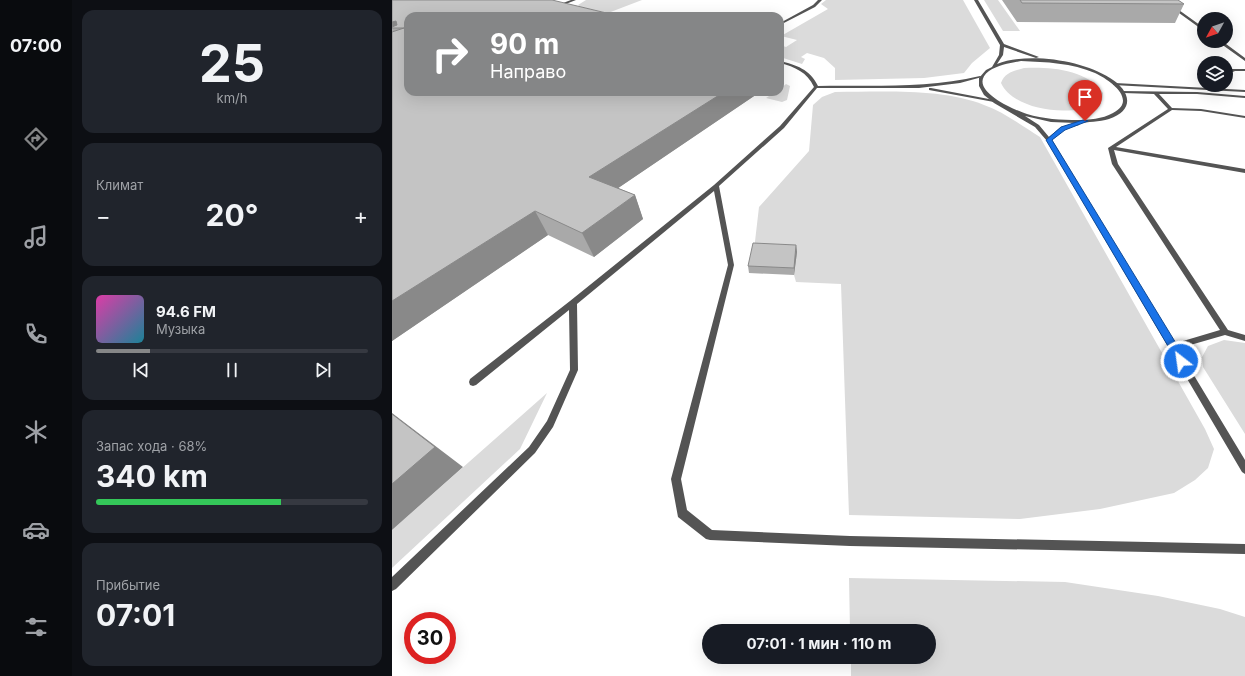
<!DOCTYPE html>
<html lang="ru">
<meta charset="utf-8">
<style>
:root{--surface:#171b24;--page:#20242c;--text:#f1f3f6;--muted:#9ea1a6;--line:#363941;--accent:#858687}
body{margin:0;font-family:Inter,sans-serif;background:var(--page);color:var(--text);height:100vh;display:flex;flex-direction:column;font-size:15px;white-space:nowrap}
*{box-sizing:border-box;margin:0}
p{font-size:13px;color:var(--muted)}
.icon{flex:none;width:22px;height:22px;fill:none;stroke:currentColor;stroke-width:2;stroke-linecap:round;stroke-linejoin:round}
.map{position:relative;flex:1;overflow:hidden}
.details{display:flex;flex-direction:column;gap:10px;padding:10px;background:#0d0f14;width:320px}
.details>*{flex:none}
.hud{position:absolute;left:12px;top:12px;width:380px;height:84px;border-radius:12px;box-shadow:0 4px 16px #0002;background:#858687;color:#fff;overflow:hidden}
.needle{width:26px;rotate:230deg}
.fabs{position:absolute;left:805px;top:12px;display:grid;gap:8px}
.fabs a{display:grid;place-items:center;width:36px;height:36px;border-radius:50%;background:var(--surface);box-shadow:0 4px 16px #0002;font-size:20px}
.speed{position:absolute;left:12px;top:612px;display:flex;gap:8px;font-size:20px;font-weight:700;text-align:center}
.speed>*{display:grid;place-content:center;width:52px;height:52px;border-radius:50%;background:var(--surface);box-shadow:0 4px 16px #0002;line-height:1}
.speed .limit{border:6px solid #d22;background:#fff;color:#111}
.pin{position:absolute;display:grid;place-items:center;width:34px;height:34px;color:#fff;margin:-41px -17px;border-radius:50% 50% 50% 0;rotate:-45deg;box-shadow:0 0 4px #0007}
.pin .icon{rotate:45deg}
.me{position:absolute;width:44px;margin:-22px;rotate:330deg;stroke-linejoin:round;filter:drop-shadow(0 0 3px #0008)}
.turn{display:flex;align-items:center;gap:14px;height:84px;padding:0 20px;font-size:18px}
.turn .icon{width:52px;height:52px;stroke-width:2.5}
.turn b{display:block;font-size:28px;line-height:34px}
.big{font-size:30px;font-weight:700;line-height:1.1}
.details .card{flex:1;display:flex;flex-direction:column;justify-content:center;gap:6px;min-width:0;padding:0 14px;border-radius:12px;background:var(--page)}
.details .dial{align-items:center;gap:0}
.dial b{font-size:52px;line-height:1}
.song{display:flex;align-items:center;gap:12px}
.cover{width:48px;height:48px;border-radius:6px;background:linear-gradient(135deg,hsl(320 70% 55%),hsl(190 70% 35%))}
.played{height:4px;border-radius:2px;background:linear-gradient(90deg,var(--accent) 20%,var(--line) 20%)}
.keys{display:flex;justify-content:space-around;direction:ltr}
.heat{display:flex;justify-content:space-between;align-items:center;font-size:22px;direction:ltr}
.charge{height:6px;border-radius:3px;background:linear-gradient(90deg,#34c759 68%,var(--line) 0)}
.trip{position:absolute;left:310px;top:624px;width:234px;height:40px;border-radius:20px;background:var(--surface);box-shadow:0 4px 16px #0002;font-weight:700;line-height:40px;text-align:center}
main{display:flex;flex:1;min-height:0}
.tab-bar{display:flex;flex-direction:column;width:72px;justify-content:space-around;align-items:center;background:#090b0e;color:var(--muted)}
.tab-bar .icon{width:28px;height:28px}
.tab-bar .active{color:var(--accent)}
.tab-bar b{font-size:18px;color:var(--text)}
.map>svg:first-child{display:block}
.green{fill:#dbdbdb}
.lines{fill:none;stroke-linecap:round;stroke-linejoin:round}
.service{fill:#545454;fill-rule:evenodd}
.minor{fill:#545454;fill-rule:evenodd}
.wall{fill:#a9a9a9}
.shaded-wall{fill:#898989}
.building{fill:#c4c4c4;stroke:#898989}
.route{fill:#1a73e8;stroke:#114b97}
</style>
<main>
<nav class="tab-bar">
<b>07:00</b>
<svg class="icon active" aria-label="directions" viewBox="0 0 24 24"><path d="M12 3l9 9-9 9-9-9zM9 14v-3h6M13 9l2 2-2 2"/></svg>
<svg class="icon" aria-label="music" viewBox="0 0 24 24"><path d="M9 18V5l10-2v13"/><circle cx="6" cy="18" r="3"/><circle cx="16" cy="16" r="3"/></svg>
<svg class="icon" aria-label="phone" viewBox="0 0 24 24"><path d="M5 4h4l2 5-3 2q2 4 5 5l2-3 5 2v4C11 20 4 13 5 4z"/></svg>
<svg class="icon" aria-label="climate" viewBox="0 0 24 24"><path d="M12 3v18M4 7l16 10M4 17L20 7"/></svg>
<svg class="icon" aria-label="car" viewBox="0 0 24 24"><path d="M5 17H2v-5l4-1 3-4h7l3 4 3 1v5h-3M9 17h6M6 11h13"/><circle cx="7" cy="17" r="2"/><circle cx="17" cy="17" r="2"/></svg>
<svg class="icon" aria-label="filters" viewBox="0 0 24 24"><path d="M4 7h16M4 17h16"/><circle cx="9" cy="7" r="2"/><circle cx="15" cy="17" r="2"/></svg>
</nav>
<section class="details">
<div class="card dial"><b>25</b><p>km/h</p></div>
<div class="card"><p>Климат</p>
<div class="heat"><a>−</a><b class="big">20°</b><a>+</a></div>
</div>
<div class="card">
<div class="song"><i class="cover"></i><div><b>94.6 FM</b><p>Музыка</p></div></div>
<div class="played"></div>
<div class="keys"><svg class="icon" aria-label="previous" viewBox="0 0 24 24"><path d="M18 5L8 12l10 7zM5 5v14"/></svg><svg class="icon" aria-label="pause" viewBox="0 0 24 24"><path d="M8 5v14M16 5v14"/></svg><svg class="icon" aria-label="next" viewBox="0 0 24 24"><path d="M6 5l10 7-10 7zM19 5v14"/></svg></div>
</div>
<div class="card"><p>Запас хода · 68%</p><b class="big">340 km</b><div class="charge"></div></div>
<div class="card"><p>Прибытие</p><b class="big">07:01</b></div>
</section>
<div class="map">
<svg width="853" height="676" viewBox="0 0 853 676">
<rect width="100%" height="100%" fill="#fff"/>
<path class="green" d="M 194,0 L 250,0 L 216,13 L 188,7 L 186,5 Z
M 434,0 L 571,0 L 598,48 L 580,63 L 572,73 L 532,78 L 443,80 L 443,68 L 432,58 L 415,53 L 409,57 L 413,59 L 410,64 L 388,57 L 388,45 L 394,47 L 405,40 L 389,36 L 436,9 L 429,4 Z
M 592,0 L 606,0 L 628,31 L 611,31 Z
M 632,68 C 659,67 694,69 711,93 L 710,100 C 687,119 622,112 609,83 C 613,72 622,71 632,68 Z
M 394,84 L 398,86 L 395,100 L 390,102 L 374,98 L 383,92 L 388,92 L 388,89 Z
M 443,92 C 489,92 550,88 592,105 C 612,112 630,126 648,137 L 813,429 L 822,449 L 816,468 L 803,480 L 782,493 L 708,509 L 628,519 L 457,515 L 449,284 L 404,282 L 402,275 L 404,252 L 362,250 L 367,207 L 417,151 L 421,105 L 430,97 Z
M 832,340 L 853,343 L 853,434 L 811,367 L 810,357 L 816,346 Z
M 155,393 L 128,449 L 0,568 L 0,530 Z
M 457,578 L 673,582 L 766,596 L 828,609 L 853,617 L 853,676 L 459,676 L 459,657 L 537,657 L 537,631 L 458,631 Z"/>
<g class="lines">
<path class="service" d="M 179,0 L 184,0 L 166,7 L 163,6 Z
M 426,0 L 430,0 L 423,7 L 388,25 L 388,23 L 421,5 Z
M 769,0 L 773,0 L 812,28 L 812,31 Z
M 825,41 L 830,41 L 853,58 L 853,61 Z
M 388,61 C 404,65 418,69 426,86 C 480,85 534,89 588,76 L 590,77 L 568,83 L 527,88 L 425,88 L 392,128 L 327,186 L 342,265 L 289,479 L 295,510 L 320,530 L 458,536 L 853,544 L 853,554 L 458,546 L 318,540 L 314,539 L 286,517 L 279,479 L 336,265 L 322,191 L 185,304 L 186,370 L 161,427 L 143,453 L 4,589 L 0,591 L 0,577 L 137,447 L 155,421 L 178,370 L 177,310 L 84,385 L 81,386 L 78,385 L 77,382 L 78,379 L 178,301 L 322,185 L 388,126 L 422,87 C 415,72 403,67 388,63 Z
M 840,69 L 853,69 L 853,71 L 843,71 L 834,75 L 834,72 Z
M 723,83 L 853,90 L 853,92 L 721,85 L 721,84 Z
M 539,88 L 602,100 L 604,101 L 602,102 L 537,90 L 537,88 Z
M 729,91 L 805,92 L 853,96 L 853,98 L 805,94 L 767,94 L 780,108 L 809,109 L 853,116 L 853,118 L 809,111 L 780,110 L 724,147 L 853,169 L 853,173 L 722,150 L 726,164 L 836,330 L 853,335 L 853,341 L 833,335 L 781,350 L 778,349 L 777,347 L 778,345 L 781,344 L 828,330 L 720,164 L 716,148 L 776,109 L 762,94 L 731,93 L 729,92 Z"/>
<path class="minor" d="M 582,0 L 586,0 L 612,44 L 647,57 L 644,58 L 612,47 L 611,55 L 605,64 C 636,52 690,60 718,78 C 738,90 744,110 717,119 C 707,122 696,122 686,123 L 687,125 L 673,129 L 660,140 L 853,460 L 853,474 L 850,472 L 655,141 L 643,127 L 602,103 L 592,95 L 587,86 L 587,78 L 594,70 L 600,67 L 607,55 L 608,45 ZM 629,61 C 654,62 680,63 703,73 C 718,80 746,100 721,113 C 710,119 697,120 686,120 C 669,120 651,119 635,114 C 622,110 573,89 597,71 C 606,65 619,63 629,61 ZM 633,116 L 659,122 L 684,123 L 669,127 L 657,137 L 647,125 Z"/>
</g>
<path class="wall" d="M 0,0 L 160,0 L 16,92 L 368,92 L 226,188 L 243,195 L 251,219 L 202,257 L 156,235 L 0,341 Z
M 610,0 L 786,0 L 792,4 L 783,23 L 625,22 Z
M 404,245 L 405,252 L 402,275 L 357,273 L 356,266 Z"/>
<path class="shaded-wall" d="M 4,21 L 8,28 L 0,28 L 0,22 Z
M 391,55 L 392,76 L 388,78 L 388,56 Z
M 332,92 L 368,92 L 207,201 L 197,177 Z
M 243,195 L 251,219 L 202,257 L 190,233 Z
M 143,211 L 156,235 L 0,341 L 0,301 Z
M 404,245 L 405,252 L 402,275 L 402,268 Z
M 0,413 L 71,467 L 0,530 Z"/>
<path class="building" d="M 0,0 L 160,0 L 227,16 L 16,16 L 16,92 L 332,92 L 197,177 L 243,195 L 190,233 L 143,211 L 0,301 L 0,32 L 12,28 L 0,28 L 0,27 L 5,25 L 4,21 L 0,22 Z
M 628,0 L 786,0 L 792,4 L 630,3 Z
M 361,243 L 404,245 L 402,268 L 356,266 Z
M 0,414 L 43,447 L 0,484 Z"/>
<path class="route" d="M 691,120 L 696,121 L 673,130 L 660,140 L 793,358 L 793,363 L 786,363 L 654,140 L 669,127 Z"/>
</svg>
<div class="fabs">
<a><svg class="needle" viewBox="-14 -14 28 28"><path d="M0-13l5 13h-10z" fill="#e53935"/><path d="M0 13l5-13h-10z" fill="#9ea1a6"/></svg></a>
<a><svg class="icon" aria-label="layers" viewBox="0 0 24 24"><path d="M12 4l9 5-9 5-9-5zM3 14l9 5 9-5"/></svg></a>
</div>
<div class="speed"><div class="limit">30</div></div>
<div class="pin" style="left:693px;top:121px;background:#d93025"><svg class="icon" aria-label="arrive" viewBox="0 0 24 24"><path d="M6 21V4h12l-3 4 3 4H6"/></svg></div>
<svg class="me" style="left:789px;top:361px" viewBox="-20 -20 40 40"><circle r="17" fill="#1a73e8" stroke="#fff" stroke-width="3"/><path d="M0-11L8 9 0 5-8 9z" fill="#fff"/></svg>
<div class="trip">07:01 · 1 мин · 110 m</div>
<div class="hud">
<div class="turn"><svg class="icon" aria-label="right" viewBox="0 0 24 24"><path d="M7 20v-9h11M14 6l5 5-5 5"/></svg><div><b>90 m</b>Направо</div></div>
</div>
</div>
</main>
